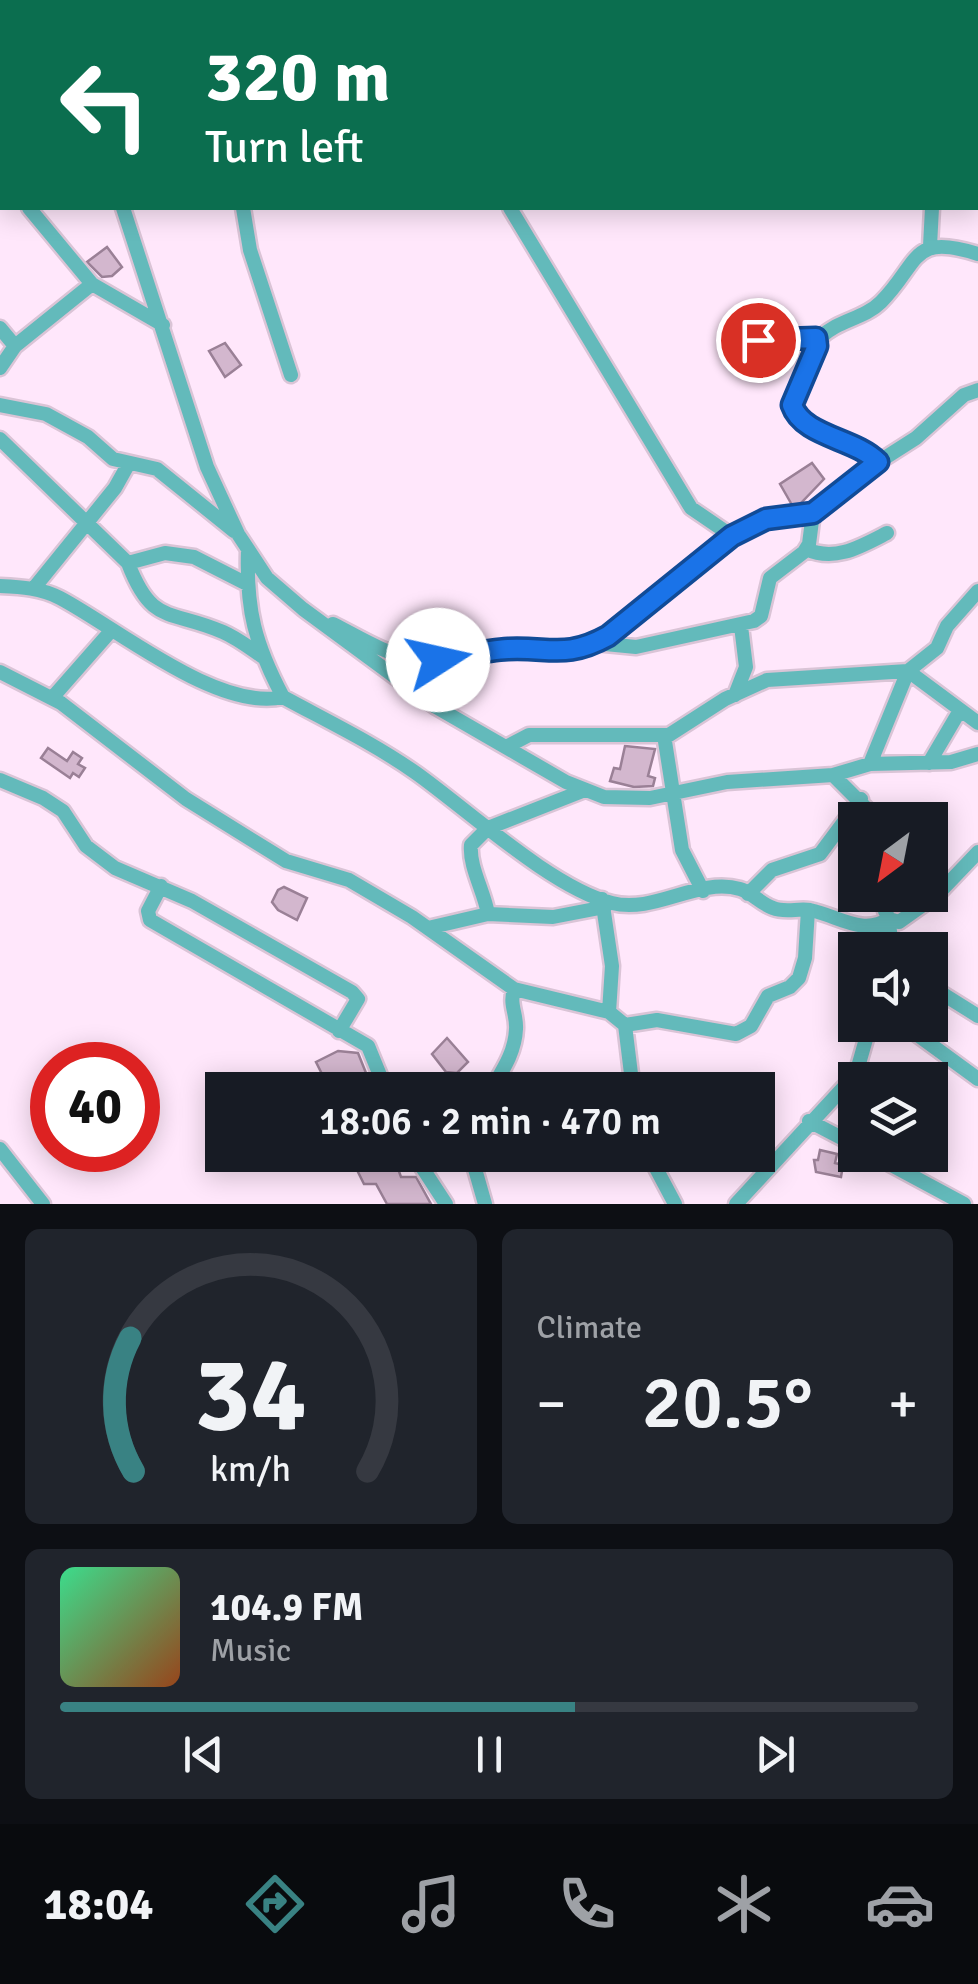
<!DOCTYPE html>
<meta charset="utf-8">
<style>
:root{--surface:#171b24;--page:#20242c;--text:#f1f3f6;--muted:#9ea1a6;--line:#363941;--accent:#398283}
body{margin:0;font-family:Signika,sans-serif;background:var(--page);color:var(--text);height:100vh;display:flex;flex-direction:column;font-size:38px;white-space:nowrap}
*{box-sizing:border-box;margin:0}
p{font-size:32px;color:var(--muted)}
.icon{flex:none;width:55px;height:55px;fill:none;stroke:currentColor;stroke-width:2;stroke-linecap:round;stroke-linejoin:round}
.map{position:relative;height:1204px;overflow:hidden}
.side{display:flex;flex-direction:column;gap:25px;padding:25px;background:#0d0f14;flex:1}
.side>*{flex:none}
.guide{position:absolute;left:0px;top:0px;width:980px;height:210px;box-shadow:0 5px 25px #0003;background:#0b6e4f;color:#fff;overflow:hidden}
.needle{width:65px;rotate:212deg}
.tools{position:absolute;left:838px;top:802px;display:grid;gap:20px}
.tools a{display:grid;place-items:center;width:110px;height:110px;border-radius:0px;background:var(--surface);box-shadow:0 5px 25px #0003;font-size:50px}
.speed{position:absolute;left:30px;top:1042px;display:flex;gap:20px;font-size:50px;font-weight:700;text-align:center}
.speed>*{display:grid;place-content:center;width:130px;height:130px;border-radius:50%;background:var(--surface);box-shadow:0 5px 25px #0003;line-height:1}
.speed .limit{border:15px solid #d22;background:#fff;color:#111}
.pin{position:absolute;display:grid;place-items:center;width:85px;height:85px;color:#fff;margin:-42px;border:5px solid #fff;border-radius:50%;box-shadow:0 2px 10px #0007}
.me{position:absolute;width:110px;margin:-55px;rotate:80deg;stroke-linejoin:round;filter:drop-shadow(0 0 8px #0008)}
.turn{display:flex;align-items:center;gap:35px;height:210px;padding:0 40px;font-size:45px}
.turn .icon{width:130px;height:130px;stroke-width:2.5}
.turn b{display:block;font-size:70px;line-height:85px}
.big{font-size:75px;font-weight:600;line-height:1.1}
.side .card{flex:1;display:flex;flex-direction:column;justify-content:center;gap:15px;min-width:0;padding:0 35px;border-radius:15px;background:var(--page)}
.side .dial{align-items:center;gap:0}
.dial svg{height:260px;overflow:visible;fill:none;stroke:var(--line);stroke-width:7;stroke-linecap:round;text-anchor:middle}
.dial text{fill:var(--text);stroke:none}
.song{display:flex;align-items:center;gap:30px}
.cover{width:120px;height:120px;border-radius:15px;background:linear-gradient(135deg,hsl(150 70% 55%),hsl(20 70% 35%))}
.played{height:10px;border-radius:5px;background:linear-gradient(90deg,var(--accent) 60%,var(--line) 60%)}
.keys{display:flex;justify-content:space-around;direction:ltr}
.heat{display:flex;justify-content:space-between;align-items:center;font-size:55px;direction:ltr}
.side .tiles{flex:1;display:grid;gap:25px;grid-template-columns:1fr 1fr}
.card:last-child{grid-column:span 2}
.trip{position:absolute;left:205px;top:1072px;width:570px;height:100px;border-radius:0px;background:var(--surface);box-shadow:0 5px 25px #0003;font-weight:600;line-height:100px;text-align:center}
.tabs{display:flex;height:160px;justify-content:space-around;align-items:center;background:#090b0e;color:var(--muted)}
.tabs .icon{width:70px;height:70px}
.tabs .selected{color:var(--accent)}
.tabs b{font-size:45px;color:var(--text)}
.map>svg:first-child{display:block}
.building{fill:#d3b7ce;stroke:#9a8096;stroke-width:2.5}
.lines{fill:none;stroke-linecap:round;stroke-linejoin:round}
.minor-casing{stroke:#dac4d6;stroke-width:19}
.minor{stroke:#63babb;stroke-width:14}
.route-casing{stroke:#114b97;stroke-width:25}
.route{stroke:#1a73e8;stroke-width:18}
</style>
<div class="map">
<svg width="978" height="1204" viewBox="0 0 978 1204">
<rect width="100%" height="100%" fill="#ffe7fb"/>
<path class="building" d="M 107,247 L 122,267 L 112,276 L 102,277 L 87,262 Z
M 225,343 L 241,365 L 225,377 L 209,351 Z
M 812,463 L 824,479 L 800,504 L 792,505 L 780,484 Z
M 625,746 L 655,749 L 648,776 L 655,778 L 653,786 L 634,787 L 610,781 L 614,768 L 620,769 Z
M 48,748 L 67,761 L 73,752 L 82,758 L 78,764 L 85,768 L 79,777 L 73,773 L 70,778 L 41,758 Z
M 284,887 L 307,898 L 297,920 L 278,910 L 272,902 L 278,890 Z
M 447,1038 L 468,1062 L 457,1073 L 446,1072 L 432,1054 Z
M 338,1051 L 358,1053 L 368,1078 L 330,1090 L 316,1062 Z
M 820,1150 L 837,1154 L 835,1163 L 843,1165 L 841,1177 L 816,1172 L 814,1160 L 818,1160 Z
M 361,1155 L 393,1155 L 401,1177 L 416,1177 L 431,1204 L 387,1204 L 376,1184 L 364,1184 L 352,1160 Z"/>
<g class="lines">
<g class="minor-casing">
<path id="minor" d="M 65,0 L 65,2
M 184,0 L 184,2
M 282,0 L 285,2
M 584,2 L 586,1
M 0,67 L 2,69
M 978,100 L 978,99
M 0,169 L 2,172
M 29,208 L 92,284 L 163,325
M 123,208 L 207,467 L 238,534 L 267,578 L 303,609 L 436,707 L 566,782 L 604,797 L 650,798 L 727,782 L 833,775 L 878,820
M 243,208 L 250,250 L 291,375
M 510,208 L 691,508 L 732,536
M 930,246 L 932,208
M 0,328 L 15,346
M 737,338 L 821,337 C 838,320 864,319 881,302 C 920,263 910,232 978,254
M 817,338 L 817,347 L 792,405 C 803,437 855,438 878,462
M 0,368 L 15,346 L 92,284
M 0,405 L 46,414 L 88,437 L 113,459 L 157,469 L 234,531
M 0,439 L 128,563 C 152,626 170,609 223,632 C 237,638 250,648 263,657
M 806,549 C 835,562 860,547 887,533
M 248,550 C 246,610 255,644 283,697
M 128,563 L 165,553 L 194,557 L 247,584
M 0,586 C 21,587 41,588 60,598 C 117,628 218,712 283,697 C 327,721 375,744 416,773 C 468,810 552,888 612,903 C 655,914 698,877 740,889 C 751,892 761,904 773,908 C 785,913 798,908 810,910 C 839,916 862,936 889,919
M 34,588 L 115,488 L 129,463
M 333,624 C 357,636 385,654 411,658 C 446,664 477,649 511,649 C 552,649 568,658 607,636 L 732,536 L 766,519 L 813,513 L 824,507 L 869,468 L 916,438 L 964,395 L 978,390
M 595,643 L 636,647 L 754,621 L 761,616 L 770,578 L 804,552 L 809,544 L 813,513
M 0,672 L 61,703 L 186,799 L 286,861 L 349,880 L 412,917 L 514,989 L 609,1012 L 625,1025 L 633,1090
M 735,695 L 746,667 L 741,626
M 52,698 L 110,632
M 664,735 L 682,850 L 703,891
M 508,746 L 529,735 L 669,735 L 725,699 L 767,680 L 908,671 L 978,723
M 929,763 L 959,712
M 870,764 L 908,671 L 937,648 L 947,626 L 978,591
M 833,775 L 870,764 L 951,762 L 978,754
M 0,780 L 43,798 L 63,811 L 86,846 L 115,868 L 192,901 L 352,992 L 358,999 L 339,1031
M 161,886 L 148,911 L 150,920 L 368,1046 L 386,1090
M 748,894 L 772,870 L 820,854 L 861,799
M 890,895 L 885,911 L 889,919 L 899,922 L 937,895 L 978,852
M 602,899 L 612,966 L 609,1012
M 488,914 C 484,891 469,867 471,845 L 488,828 L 585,790
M 889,925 L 893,950
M 428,928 L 488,914 L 553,917 L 605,907
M 877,950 L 889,920
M 930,986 L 978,1016
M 625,1025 L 657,1020 L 736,1034 L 751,1026 L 768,996 L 790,987 L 799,978 L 805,958 L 808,910
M 904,1025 L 978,1079
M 491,1090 C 502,1071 515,1053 516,1029 C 517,1014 509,1005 514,989
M 809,1121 L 855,1145
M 0,1149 L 43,1204
M 414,1155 L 446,1204
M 471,1155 L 485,1204
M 649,1155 L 675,1204
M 873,1155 L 964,1204
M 736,1204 L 856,1074 L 870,1025"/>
</g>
<use href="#minor" class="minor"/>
</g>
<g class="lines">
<g class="route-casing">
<path id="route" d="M 438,660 C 461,657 485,650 508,649 C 551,647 566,659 608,636 L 732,536 L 766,519 L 813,513 L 878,462 C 855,438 803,437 792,405 L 817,346 L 816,338 L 758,340"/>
</g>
<use href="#route" class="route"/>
</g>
</svg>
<div class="tools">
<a><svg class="needle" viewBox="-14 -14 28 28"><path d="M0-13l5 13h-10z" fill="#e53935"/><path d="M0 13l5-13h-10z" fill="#9ea1a6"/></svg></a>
<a><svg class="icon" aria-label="sound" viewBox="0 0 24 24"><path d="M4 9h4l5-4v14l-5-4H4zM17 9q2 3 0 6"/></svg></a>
<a><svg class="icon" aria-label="layers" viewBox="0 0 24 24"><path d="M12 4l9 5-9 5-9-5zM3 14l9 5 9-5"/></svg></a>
</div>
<div class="speed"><div class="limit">40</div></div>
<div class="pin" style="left:758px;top:340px;background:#d93025"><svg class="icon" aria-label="arrive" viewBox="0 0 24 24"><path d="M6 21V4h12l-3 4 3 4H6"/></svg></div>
<svg class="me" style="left:438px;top:660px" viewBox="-20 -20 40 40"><circle r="19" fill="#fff"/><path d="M0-13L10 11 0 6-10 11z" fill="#1a73e8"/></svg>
<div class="trip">18:06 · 2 min · 470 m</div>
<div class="guide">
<div class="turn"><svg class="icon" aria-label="left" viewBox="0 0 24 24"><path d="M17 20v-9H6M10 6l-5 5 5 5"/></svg><div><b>320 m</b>Turn left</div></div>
</div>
</div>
<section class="side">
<div class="tiles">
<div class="card dial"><svg viewBox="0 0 100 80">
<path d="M14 69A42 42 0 1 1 86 69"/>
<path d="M14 69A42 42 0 0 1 13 28" stroke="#398283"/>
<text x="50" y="56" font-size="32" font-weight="700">34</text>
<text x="50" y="72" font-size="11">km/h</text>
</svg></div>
<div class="card"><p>Climate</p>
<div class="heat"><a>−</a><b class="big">20.5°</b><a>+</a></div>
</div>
<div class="card">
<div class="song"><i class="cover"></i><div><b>104.9 FM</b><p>Music</p></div></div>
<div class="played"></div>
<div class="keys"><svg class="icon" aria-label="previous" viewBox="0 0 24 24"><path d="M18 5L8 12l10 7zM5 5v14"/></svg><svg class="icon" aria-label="pause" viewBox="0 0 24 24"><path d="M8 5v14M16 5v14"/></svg><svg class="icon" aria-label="next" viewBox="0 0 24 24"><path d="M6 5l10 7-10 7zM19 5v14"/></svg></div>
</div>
</div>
</section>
<nav class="tabs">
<b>18:04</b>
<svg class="icon selected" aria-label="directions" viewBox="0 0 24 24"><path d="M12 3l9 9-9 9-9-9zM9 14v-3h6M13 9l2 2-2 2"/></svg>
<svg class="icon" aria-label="music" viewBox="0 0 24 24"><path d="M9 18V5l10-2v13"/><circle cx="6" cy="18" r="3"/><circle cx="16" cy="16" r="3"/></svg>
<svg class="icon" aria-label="phone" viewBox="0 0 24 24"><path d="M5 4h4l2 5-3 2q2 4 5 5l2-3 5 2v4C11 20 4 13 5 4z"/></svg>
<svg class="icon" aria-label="climate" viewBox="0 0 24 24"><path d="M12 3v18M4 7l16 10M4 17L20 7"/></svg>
<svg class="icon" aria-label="car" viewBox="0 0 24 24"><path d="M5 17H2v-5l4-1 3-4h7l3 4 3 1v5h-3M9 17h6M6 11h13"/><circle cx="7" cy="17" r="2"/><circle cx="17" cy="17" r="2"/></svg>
</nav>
